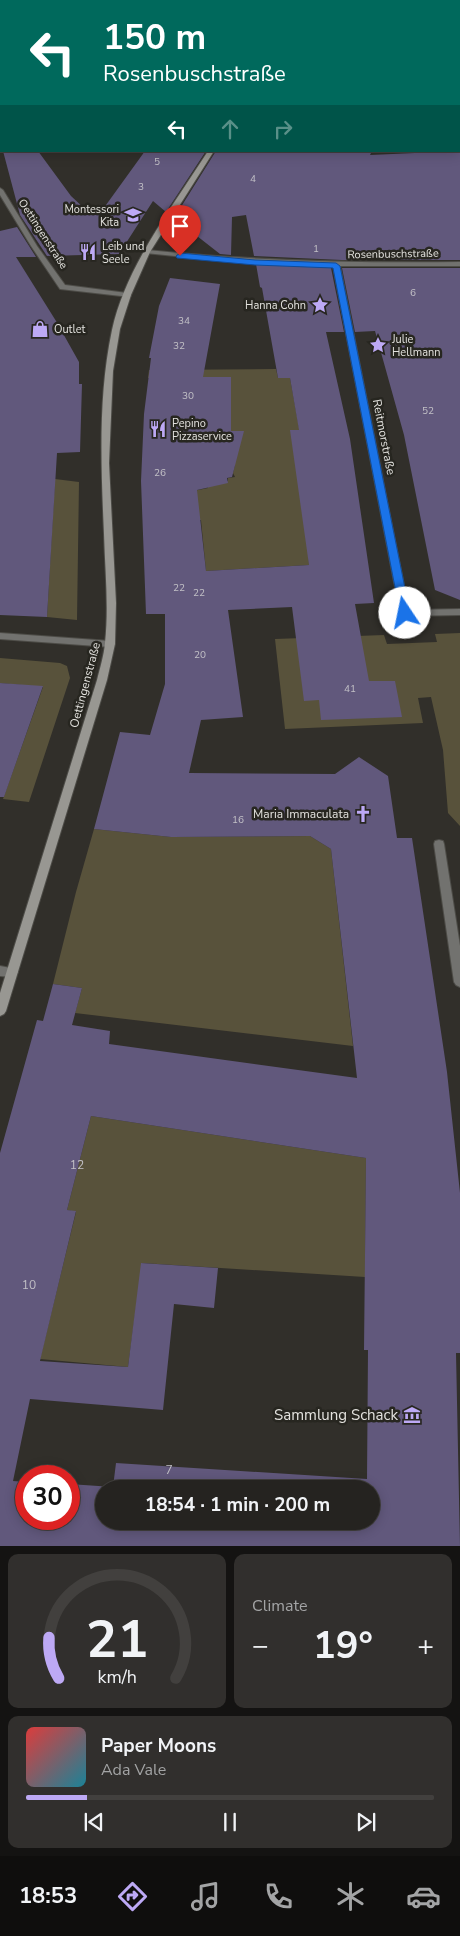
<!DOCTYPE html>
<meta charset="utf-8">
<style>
:root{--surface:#252320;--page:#312f2d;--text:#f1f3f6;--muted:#a3a4a5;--line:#42403e;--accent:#bda9f5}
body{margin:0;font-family:"Nunito Sans",sans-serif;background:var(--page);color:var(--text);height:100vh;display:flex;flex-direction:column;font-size:19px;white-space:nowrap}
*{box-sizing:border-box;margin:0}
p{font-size:16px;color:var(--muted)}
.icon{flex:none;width:28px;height:28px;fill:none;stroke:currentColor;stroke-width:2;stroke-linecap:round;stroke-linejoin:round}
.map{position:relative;height:1546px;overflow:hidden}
.details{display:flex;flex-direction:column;gap:8px;padding:8px;background:#141312;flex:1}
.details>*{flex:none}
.top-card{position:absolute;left:0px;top:0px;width:460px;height:152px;box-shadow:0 2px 12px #0003,0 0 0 1px var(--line);background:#00695c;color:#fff;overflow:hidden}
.speed{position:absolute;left:15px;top:1465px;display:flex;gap:10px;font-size:25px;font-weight:700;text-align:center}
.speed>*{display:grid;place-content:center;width:65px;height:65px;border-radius:50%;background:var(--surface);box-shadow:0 2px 12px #0003,0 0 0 1px var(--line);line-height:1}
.speed .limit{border:8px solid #d22;background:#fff;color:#111}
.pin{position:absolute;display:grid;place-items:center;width:42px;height:42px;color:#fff;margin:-51px -21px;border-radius:50% 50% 50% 0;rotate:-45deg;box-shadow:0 0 5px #0007}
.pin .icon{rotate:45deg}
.me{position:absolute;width:55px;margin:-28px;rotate:349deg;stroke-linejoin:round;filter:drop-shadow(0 0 4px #0008)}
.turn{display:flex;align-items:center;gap:18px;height:105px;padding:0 20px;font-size:22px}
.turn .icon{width:65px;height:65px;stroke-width:2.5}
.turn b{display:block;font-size:35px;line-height:42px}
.lanes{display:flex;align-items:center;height:48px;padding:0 20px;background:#0003;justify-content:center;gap:25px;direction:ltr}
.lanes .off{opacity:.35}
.big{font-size:38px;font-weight:700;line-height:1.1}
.details .card{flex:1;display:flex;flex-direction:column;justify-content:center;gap:8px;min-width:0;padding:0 18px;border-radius:10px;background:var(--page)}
.details .dial{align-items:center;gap:0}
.dial svg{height:130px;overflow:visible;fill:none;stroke:var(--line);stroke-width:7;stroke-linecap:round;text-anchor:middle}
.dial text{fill:var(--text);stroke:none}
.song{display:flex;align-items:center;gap:15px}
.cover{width:60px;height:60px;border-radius:8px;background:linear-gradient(135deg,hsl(0 70% 55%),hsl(190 70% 35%))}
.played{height:5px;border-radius:2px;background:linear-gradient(90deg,var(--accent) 15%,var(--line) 15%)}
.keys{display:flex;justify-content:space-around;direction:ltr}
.heat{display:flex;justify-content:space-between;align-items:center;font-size:28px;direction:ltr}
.details .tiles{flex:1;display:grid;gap:8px;grid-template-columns:1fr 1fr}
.card:last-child{grid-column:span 2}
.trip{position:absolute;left:95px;top:1480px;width:285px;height:50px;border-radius:25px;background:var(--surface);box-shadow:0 2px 12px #0003,0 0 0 1px var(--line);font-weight:700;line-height:50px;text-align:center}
.tab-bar{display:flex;height:80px;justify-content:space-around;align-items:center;background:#0f0e0d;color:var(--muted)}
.tab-bar .icon{width:35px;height:35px}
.tab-bar .current{color:var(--accent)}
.tab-bar b{font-size:22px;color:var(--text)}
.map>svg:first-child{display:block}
.green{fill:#58523b}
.building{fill:#61587c;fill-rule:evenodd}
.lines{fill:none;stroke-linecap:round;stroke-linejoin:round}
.street-casing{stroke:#4d4c47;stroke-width:2}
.secondary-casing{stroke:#4d4c47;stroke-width:2}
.street{fill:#72726f;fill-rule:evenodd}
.secondary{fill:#989792;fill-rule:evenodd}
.route{fill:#1a73e8;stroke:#114b97}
.labels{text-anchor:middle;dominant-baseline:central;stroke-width:5;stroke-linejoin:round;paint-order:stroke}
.number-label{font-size:10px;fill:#c2c0c6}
.far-poi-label{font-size:11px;fill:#e3e2de;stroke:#272620;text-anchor:start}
.far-street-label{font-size:11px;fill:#e3e2de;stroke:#272620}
.street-label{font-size:12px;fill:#e3e2de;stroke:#272620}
.poi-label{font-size:12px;fill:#e3e2de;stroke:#272620;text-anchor:end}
.near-number-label{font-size:12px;fill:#c2c0c6}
.near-poi-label{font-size:15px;fill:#e3e2de;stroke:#272620;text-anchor:end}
</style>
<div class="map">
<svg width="460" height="1546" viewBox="0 0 460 1546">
<rect width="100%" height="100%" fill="#312f2a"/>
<path class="green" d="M 276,369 L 278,378 L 290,378 L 305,460 L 309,565 L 206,571 L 201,520 L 143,523 L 193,491 L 208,488 L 207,486 L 228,481 L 228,478 L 235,477 L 233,473 L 235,465 L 229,449 L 230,377 L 148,378 L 149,370 Z
M 55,479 L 79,482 L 77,620 L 47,617 Z
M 460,633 L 460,826 L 448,813 L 443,750 L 431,697 L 418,698 L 423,723 L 285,729 L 275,639 L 384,635 L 387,644 L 437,642 L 435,634 Z
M 0,658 L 60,663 L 67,666 L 70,678 L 29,802 L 3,799 L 43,687 L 0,683 Z
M 94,829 L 171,837 L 310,836 L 331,849 L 353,1046 L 75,1013 L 82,988 L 53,984 L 76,892 Z
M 91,1116 L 366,1158 L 365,1277 L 142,1263 L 128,1367 L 40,1359 L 76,1212 L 67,1210 Z"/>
<path class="building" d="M 3,151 L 38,151 L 71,196 L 85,209 L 106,205 L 145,151 L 206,151 L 166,212 L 153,201 L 119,254 L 47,256 L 20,215 Z
M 216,151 L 372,151 L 370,155 L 460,151 L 460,260 L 342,260 L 254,256 L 246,215 L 232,217 L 231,255 L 220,254 L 174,218 Z
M 17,227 L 36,257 L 16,257 L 56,321 L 79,362 L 79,384 L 82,384 L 80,452 L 57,453 L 47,617 L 0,615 L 0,231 Z
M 256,264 L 331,268 L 344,332 L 326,332 L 350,439 L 374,603 L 355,604 L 369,681 L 395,681 L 402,717 L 321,720 L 319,700 L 304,701 L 292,607 L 228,610 L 243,717 L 201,720 L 189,773 L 335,774 L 359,757 L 388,776 L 397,838 L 412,838 L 447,1072 L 460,1193 L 460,1353 L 456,1353 L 460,1546 L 0,1546 L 0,1153 L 37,1020 L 43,1021 L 53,984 L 82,988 L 72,1025 L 110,1031 L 109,1044 L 357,1078 L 331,849 L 310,836 L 171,837 L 94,829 L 120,732 L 150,735 L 165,684 L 165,614 L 146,614 L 141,481 L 144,414 L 151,358 L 149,358 L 159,306 L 170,278 L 220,284 L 203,377 L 231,377 L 231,431 L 244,431 L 232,477 L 227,478 L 228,483 L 197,490 L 206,571 L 309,565 L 290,430 L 299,430 L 290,378 L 278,378 L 262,288 L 260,287 ZM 91,1116 L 366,1158 L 364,1350 L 368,1350 L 367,1479 L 116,1463 L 113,1487 L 69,1484 L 69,1519 L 26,1519 L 26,1482 L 13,1481 L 30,1399 L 163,1410 L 174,1304 L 214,1308 L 218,1268 L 141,1263 L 128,1367 L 40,1361 L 76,1211 L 67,1210 ZM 104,1489 L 371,1489 L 371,1521 L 104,1521 Z
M 342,268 L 460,268 L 460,600 L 435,590 L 404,435 L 375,331 L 355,332 Z
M 0,683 L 43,686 L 4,797 L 0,797 Z"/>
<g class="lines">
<g class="street-casing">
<path id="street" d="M 233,0 L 248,0 L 249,1 L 234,1 Z
M 459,65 L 460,65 L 460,69 L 459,69 Z
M 0,103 L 1,103 L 1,107 L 0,107 Z
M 0,188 L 3,190 L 37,246 L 65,285 L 127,293 L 131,295 L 130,297 L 60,289 L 31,246 L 0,195 Z
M 147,250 C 251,261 355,263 460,262 L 460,266 L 340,266 L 409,610 L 460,609 L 460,615 L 405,616 L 400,613 L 333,266 L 225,261 L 145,253 L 145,251 Z
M 0,633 L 110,641 L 115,644 L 110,647 L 0,639 Z
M 439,840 L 443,841 L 444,844 L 460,946 L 460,987 L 456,985 L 454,982 L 434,844 L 435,841 Z
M 0,966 L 16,969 L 18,972 L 16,975 L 12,977 L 0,976 Z"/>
</g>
<g class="secondary-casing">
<path id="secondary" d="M 208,151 L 214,151 L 150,252 L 131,295 L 120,329 L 113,371 L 109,463 L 116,603 L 115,644 L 107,680 L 6,1011 L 4,1014 L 0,1016 L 0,993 L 97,680 C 100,668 104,655 105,643 C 109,607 105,570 104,534 C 101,466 98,396 112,330 C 126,266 173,206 208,151 Z"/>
</g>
<use href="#street" class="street"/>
<use href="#secondary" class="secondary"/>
</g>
<path class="route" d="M 180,253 L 255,260 L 336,263 L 340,266 L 410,613 L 409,616 L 402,616 L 400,613 L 333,268 L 255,265 L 177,258 L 176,256 Z"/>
<defs>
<g id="school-bare" transform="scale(1.35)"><path d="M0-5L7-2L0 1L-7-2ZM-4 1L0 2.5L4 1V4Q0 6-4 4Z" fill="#bda9f5" stroke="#272620" stroke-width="2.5" paint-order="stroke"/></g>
<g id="restaurant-bare" transform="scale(1.35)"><path d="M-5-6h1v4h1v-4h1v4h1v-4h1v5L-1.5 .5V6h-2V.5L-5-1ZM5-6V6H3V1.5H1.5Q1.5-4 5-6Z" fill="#bda9f5" stroke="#272620" stroke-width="2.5" paint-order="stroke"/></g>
<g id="sight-bare" transform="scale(1.35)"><path d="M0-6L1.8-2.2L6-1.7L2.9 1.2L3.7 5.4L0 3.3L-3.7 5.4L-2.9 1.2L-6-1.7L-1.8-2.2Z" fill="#bda9f5" stroke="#272620" stroke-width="2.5" paint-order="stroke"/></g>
<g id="shop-bare" transform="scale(1.35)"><path d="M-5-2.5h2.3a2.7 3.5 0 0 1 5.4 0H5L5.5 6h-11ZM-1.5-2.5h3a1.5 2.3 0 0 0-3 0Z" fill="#bda9f5" stroke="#272620" stroke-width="2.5" paint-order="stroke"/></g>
<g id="church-bare" transform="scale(1.35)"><path d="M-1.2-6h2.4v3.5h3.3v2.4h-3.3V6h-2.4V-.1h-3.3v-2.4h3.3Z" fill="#bda9f5" stroke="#272620" stroke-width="2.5" paint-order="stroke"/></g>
<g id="museum-bare" transform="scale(1.35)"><path d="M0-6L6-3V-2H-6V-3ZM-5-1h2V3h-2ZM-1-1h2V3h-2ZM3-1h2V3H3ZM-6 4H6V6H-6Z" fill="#bda9f5" stroke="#272620" stroke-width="2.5" paint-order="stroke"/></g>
</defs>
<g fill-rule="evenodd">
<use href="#school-bare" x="133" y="215"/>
<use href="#restaurant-bare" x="88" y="252"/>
<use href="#sight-bare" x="320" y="305"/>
<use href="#shop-bare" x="40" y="329"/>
<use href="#sight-bare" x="378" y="345"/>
<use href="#restaurant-bare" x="158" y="429"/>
<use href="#church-bare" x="363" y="814"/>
<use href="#museum-bare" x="412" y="1415"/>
</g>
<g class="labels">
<g class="number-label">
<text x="157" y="162">5</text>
<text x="253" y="179">4</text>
<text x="141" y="187">3</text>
<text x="316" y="249">1</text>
<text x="413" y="293">6</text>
<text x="184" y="321">34</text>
<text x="179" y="346">32</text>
<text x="188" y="396">30</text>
<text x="428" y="411">52</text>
<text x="160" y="473">26</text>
<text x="179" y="588">22</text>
<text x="199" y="593">22</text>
<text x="200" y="655">20</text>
<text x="350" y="689">41</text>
<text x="238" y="820">16</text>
</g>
<g class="far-poi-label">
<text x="119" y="209" text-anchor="end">Montessori<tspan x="119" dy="13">Kita</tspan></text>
<text x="102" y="246">Leib und<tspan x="102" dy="13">Seele</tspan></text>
<text x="306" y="305" text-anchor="end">Hanna Cohn</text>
<text x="54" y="329">Outlet</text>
<text x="392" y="339">Julie<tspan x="392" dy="13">Hellmann</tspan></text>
<text x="172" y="423">Pepino<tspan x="172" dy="13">Pizzaservice</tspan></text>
</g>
<g class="far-street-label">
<text transform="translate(43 234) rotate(57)">Oettingenstraße</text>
<text transform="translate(393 254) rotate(-1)">Rosenbuschstraße</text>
</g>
<g class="street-label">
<text transform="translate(384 437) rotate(79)">Reitmorstraße</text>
<text transform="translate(85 685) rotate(-75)">Oettingenstraße</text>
</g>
<g class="poi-label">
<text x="349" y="814">Maria Immaculata</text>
</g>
<g class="near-number-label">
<text x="77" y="1165">12</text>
<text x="29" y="1285">10</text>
<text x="169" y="1470">7</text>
</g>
<g class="near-poi-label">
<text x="398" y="1415">Sammlung Schack</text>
</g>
</g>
</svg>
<div class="speed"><div class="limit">30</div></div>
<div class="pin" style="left:180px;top:256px;background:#d93025"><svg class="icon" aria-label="arrive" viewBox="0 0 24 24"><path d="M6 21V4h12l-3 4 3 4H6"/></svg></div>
<svg class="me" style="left:405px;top:613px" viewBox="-20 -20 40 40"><circle r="19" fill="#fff"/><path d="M0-13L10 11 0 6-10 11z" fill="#1a73e8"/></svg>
<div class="trip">18:54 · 1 min · 200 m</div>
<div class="top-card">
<div class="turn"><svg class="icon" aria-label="left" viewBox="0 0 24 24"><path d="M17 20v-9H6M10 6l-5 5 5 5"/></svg><div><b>150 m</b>Rosenbuschstraße</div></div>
<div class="lanes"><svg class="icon" aria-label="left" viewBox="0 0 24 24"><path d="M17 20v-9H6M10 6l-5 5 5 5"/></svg><svg class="icon off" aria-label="ahead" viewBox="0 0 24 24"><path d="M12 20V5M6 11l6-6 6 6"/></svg><svg class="icon off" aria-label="right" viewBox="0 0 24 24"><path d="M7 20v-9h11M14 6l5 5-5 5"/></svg></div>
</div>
</div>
<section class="details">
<div class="tiles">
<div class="card dial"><svg viewBox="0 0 100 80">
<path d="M14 69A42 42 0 1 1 86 69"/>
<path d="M14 69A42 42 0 0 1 8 44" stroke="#bda9f5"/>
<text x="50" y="56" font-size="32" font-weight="700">21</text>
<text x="50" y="72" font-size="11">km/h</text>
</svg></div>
<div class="card"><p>Climate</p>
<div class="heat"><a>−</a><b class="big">19°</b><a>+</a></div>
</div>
<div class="card">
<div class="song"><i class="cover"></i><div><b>Paper Moons</b><p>Ada Vale</p></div></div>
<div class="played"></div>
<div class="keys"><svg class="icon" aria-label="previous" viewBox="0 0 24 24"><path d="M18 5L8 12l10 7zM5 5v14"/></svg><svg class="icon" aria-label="pause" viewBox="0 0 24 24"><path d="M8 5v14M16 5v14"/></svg><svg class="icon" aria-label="next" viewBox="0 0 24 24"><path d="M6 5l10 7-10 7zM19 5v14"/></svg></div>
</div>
</div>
</section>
<nav class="tab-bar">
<b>18:53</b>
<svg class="icon current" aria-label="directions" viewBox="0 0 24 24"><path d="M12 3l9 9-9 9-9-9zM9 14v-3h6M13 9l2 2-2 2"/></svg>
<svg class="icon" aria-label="music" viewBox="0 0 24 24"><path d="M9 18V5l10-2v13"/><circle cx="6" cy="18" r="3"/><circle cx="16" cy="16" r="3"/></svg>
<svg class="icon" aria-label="phone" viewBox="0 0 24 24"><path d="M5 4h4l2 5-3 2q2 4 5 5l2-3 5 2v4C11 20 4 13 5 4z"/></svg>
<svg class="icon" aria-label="climate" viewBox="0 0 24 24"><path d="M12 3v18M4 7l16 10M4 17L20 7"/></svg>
<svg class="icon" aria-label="car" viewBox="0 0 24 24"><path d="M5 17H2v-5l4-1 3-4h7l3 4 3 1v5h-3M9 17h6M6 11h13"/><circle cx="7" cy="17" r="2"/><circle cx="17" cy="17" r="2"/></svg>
</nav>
